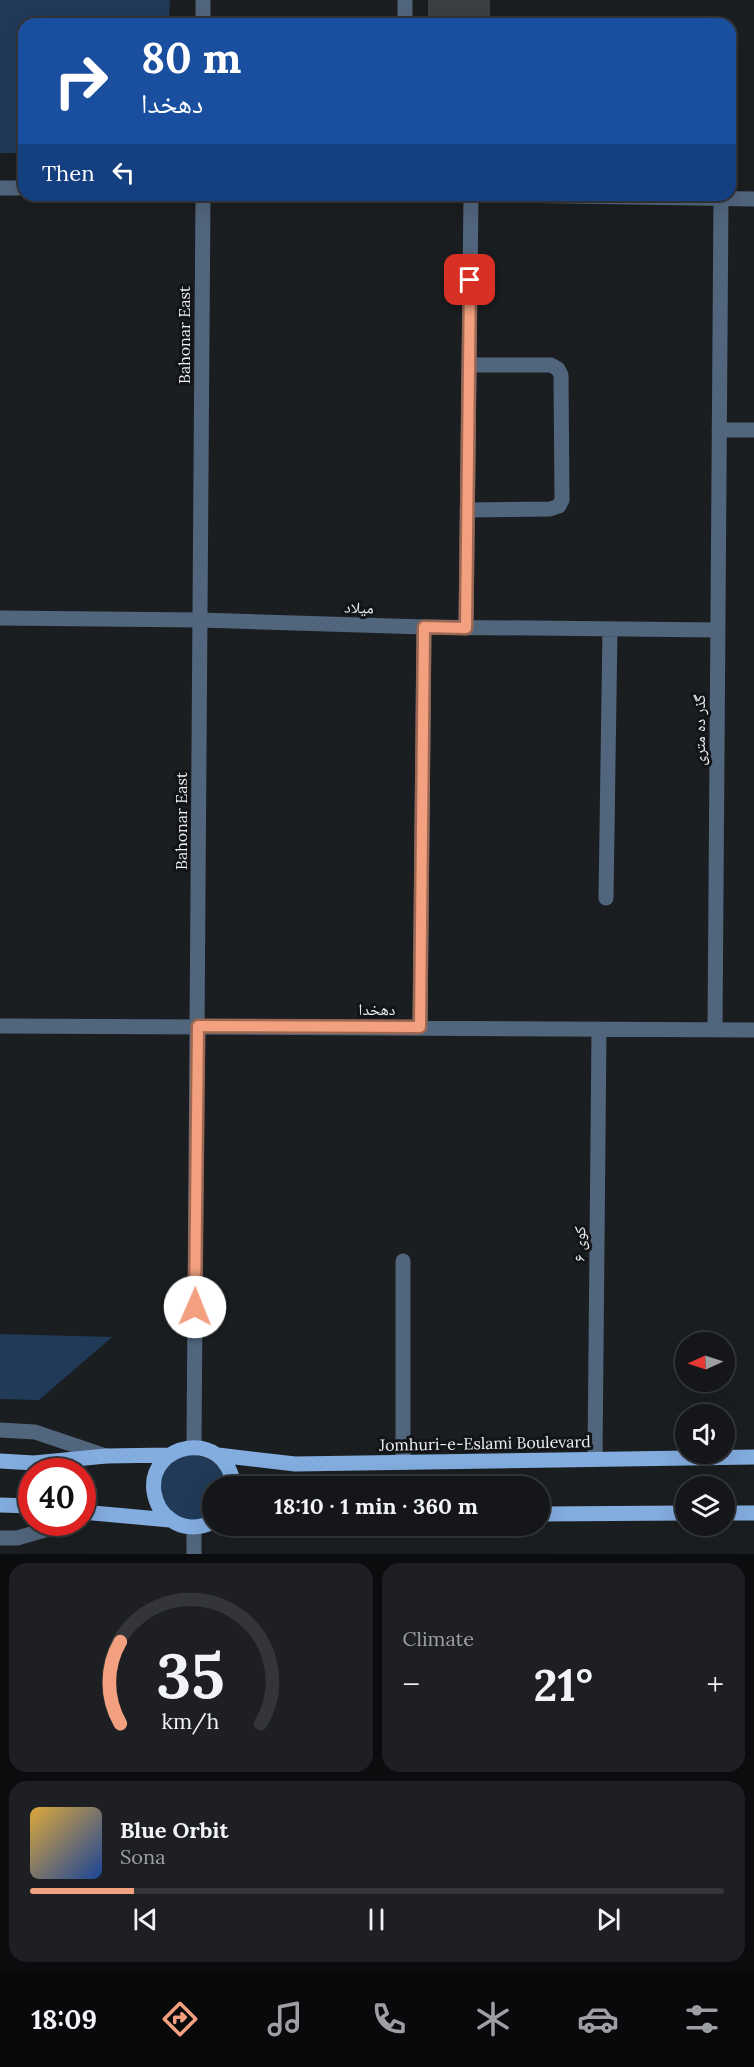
<!DOCTYPE html>
<meta charset="utf-8">
<style>
:root{--surface:#141619;--page:#1d1f22;--text:#f1f3f6;--muted:#9d9fa2;--line:#333538;--accent:#f2a07f}
body{margin:0;font-family:Lora,"Noto Naskh Arabic",serif;background:var(--page);color:var(--text);height:100vh;display:flex;flex-direction:column;font-size:22px;white-space:nowrap}
*{box-sizing:border-box;margin:0}
p{font-size:20px;color:var(--muted)}
.icon{flex:none;width:33px;height:33px;fill:none;stroke:currentColor;stroke-width:2;stroke-linecap:round;stroke-linejoin:round}
.map{position:relative;height:1554px;overflow:hidden}
.details{display:flex;flex-direction:column;gap:9px;padding:9px;background:#0b0c0e;flex:1}
.details>*{flex:none}
.top-card{position:absolute;left:18px;top:18px;width:718px;height:183px;border-radius:18px;box-shadow:0 6px 24px #0002,0 0 0 2px var(--line);background:#1a4fa0;color:#fff;overflow:hidden}
.needle{width:39px;rotate:267deg}
.fabs{position:absolute;left:675px;top:1332px;display:grid;gap:12px}
.fabs a{display:grid;place-items:center;width:60px;height:60px;border-radius:50%;background:var(--surface);box-shadow:0 6px 24px #0002,0 0 0 2px var(--line);font-size:30px}
.speed{position:absolute;left:18px;top:1458px;display:flex;gap:12px;font-size:30px;font-weight:700;text-align:center}
.speed>*{display:grid;place-content:center;width:78px;height:78px;border-radius:50%;background:var(--surface);box-shadow:0 6px 24px #0002,0 0 0 2px var(--line);line-height:1}
.speed .limit{border:9px solid #d22;background:#fff;color:#111}
.pin{position:absolute;display:grid;place-items:center;width:51px;height:51px;color:#fff;margin:-26px;border-radius:12px;box-shadow:0 3px 9px #0006}
.me{position:absolute;width:66px;margin:-33px;rotate:1deg;stroke-linejoin:round;filter:drop-shadow(0 0 4px #0008)}
.turn{display:flex;align-items:center;gap:21px;height:126px;padding:0 24px;font-size:27px}
.turn .icon{width:78px;height:78px;stroke-width:2.5}
.turn b{display:block;font-size:42px;line-height:51px}
.then{display:flex;align-items:center;height:57px;padding:0 24px;background:#0003;gap:12px;font-size:22px}
.big{font-size:45px;font-weight:700;line-height:1.1}
.details .widget{flex:1;display:flex;flex-direction:column;justify-content:center;gap:9px;min-width:0;padding:0 21px;border-radius:18px;background:var(--page)}
.details .dial{align-items:center;gap:0}
.dial svg{height:156px;overflow:visible;fill:none;stroke:var(--line);stroke-width:7;stroke-linecap:round;text-anchor:middle}
.dial text{fill:var(--text);stroke:none}
.song{display:flex;align-items:center;gap:18px}
.cover{width:72px;height:72px;border-radius:9px;background:linear-gradient(135deg,hsl(40 70% 55%),hsl(220 70% 35%))}
.played{height:6px;border-radius:3px;background:linear-gradient(90deg,var(--accent) 15%,var(--line) 15%)}
.keys{display:flex;justify-content:space-around;direction:ltr}
.heat{display:flex;justify-content:space-between;align-items:center;font-size:33px;direction:ltr}
.details .tiles{flex:1;display:grid;gap:9px;grid-template-columns:1fr 1fr}
.widget:last-child{grid-column:span 2}
.trip{position:absolute;left:202px;top:1476px;width:348px;height:60px;border-radius:30px;background:var(--surface);box-shadow:0 6px 24px #0002,0 0 0 2px var(--line);font-weight:700;line-height:60px;text-align:center}
.dock{display:flex;height:96px;justify-content:space-around;align-items:center;background:#08090a;color:var(--muted)}
.dock .icon{width:42px;height:42px}
.dock .selected{color:var(--accent)}
.dock b{font-size:27px;color:var(--text)}
.map>svg:first-child{display:block}
.green{fill:#203a58}
.building{fill:#3c3f42}
.lines{fill:none;stroke-linecap:round;stroke-linejoin:round}
.minor{stroke:#51657d;stroke-width:15}
.tertiary{stroke:#51657d;stroke-width:15}
.primary{stroke:#83addf;stroke-width:15}
.route-casing{stroke:#9d6853;stroke-width:15}
.route{stroke:#f2a07f;stroke-width:10}
.labels{text-anchor:middle;dominant-baseline:central;stroke-width:6;stroke-linejoin:round;paint-order:stroke}
.street-label{font-size:16px;fill:#eef0f2;stroke:#121417}
</style>
<div class="map">
<svg width="754" height="1554" viewBox="0 0 754 1554">
<rect width="100%" height="100%" fill="#1b1e21"/>
<path class="green" d="M 0,0 L 170,0 L 169,24 L 24,24 L 24,153 L 0,153 Z
M 0,1334 L 112,1337 L 39,1400 L 0,1399 Z
M 192,1454 C 211,1457 224,1467 226,1486 L 213,1486 L 213,1514 C 171,1545 131,1466 192,1454 Z"/>
<path class="building" d="M 428,0 L 490,0 L 490,24 L 428,24 Z"/>
<g class="lines">
<path class="minor" d="M 405,24 L 405,0
M 719,430 L 754,430
M 467,510 L 550,509 L 559,506 L 562,500 L 561,375 L 558,369 L 551,365 L 469,365
M 0,618 L 200,620 L 424,627 L 718,630
M 466,628 L 471,195
M 606,898 L 610,629
M 0,1026 L 754,1030
M 420,1027 L 424,627
M 715,1030 L 721,198
M 595,1459 L 599,1029
M 403,1462 L 403,1261"/>
<path class="tertiary" d="M 203,24 L 203,0
M 0,188 L 24,188
M 508,195 L 754,199
M 0,1430 L 35,1432 L 106,1456
M 194,1447 L 203,195
M 194,1528 L 194,1554
M 0,1538 L 17,1538 L 73,1522"/>
<path class="primary" d="M 218,1455 L 295,1464 L 754,1457
M 0,1461 L 34,1463 L 106,1456 L 170,1455
M 0,1505 L 32,1506
M 82,1512 L 170,1520
M 724,1513 L 754,1513
M 540,1514 L 686,1513
M 213,1522 C 199,1529 182,1529 170,1519 C 161,1513 156,1503 154,1492 C 147,1443 225,1426 234,1486"/>
</g>
<g class="lines">
<g class="route-casing">
<path id="route" d="M 195,1307 L 198,1026 L 420,1027 L 424,627 L 466,628 L 470,280"/>
</g>
<use href="#route" class="route"/>
</g>
<g class="labels">
<g class="street-label">
<text transform="translate(184 335) rotate(-90)">Bahonar East</text>
<text transform="translate(359 607) rotate(2)">میلاد</text>
<text transform="translate(699 730) rotate(-90)">گذر ده متری</text>
<text transform="translate(181 821) rotate(-90)">Bahonar East</text>
<text x="377" y="1009">دهخدا</text>
<text transform="translate(579 1244) rotate(-89)">کوی ۶</text>
<text transform="translate(485 1443) rotate(-1)">Jomhuri-e-Eslami Boulevard</text>
</g>
</g>
</svg>
<div class="fabs">
<a><svg class="needle" viewBox="-14 -14 28 28"><path d="M0-13l5 13h-10z" fill="#e53935"/><path d="M0 13l5-13h-10z" fill="#9d9fa2"/></svg></a>
<a><svg class="icon" aria-label="sound" viewBox="0 0 24 24"><path d="M4 9h4l5-4v14l-5-4H4zM17 9q2 3 0 6"/></svg></a>
<a><svg class="icon" aria-label="layers" viewBox="0 0 24 24"><path d="M12 4l9 5-9 5-9-5zM3 14l9 5 9-5"/></svg></a>
</div>
<div class="speed"><div class="limit">40</div></div>
<div class="pin" style="left:470px;top:280px;background:#d93025"><svg class="icon" aria-label="arrive" viewBox="0 0 24 24"><path d="M6 21V4h12l-3 4 3 4H6"/></svg></div>
<svg class="me" style="left:195px;top:1307px" viewBox="-20 -20 40 40"><circle r="19" fill="#fff"/><path d="M0-13L10 11 0 6-10 11z" fill="#f2a07f"/></svg>
<div class="trip">18:10 · 1 min · 360 m</div>
<div class="top-card">
<div class="turn"><svg class="icon" aria-label="right" viewBox="0 0 24 24"><path d="M7 20v-9h11M14 6l5 5-5 5"/></svg><div><b>80 m</b>دهخدا</div></div>
<div class="then">Then<svg class="icon" aria-label="left" viewBox="0 0 24 24"><path d="M17 20v-9H6M10 6l-5 5 5 5"/></svg></div>
</div>
</div>
<section class="details">
<div class="tiles">
<div class="widget dial"><svg viewBox="0 0 100 80">
<path d="M14 69A42 42 0 1 1 86 69"/>
<path d="M14 69A42 42 0 0 1 14 27" stroke="#f2a07f"/>
<text x="50" y="56" font-size="32" font-weight="700">35</text>
<text x="50" y="72" font-size="11">km/h</text>
</svg></div>
<div class="widget"><p>Climate</p>
<div class="heat"><a>−</a><b class="big">21°</b><a>+</a></div>
</div>
<div class="widget">
<div class="song"><i class="cover"></i><div><b>Blue Orbit</b><p>Sona</p></div></div>
<div class="played"></div>
<div class="keys"><svg class="icon" aria-label="previous" viewBox="0 0 24 24"><path d="M18 5L8 12l10 7zM5 5v14"/></svg><svg class="icon" aria-label="pause" viewBox="0 0 24 24"><path d="M8 5v14M16 5v14"/></svg><svg class="icon" aria-label="next" viewBox="0 0 24 24"><path d="M6 5l10 7-10 7zM19 5v14"/></svg></div>
</div>
</div>
</section>
<nav class="dock">
<b>18:09</b>
<svg class="icon selected" aria-label="directions" viewBox="0 0 24 24"><path d="M12 3l9 9-9 9-9-9zM9 14v-3h6M13 9l2 2-2 2"/></svg>
<svg class="icon" aria-label="music" viewBox="0 0 24 24"><path d="M9 18V5l10-2v13"/><circle cx="6" cy="18" r="3"/><circle cx="16" cy="16" r="3"/></svg>
<svg class="icon" aria-label="phone" viewBox="0 0 24 24"><path d="M5 4h4l2 5-3 2q2 4 5 5l2-3 5 2v4C11 20 4 13 5 4z"/></svg>
<svg class="icon" aria-label="climate" viewBox="0 0 24 24"><path d="M12 3v18M4 7l16 10M4 17L20 7"/></svg>
<svg class="icon" aria-label="car" viewBox="0 0 24 24"><path d="M5 17H2v-5l4-1 3-4h7l3 4 3 1v5h-3M9 17h6M6 11h13"/><circle cx="7" cy="17" r="2"/><circle cx="17" cy="17" r="2"/></svg>
<svg class="icon" aria-label="filters" viewBox="0 0 24 24"><path d="M4 7h16M4 17h16"/><circle cx="9" cy="7" r="2"/><circle cx="15" cy="17" r="2"/></svg>
</nav>
